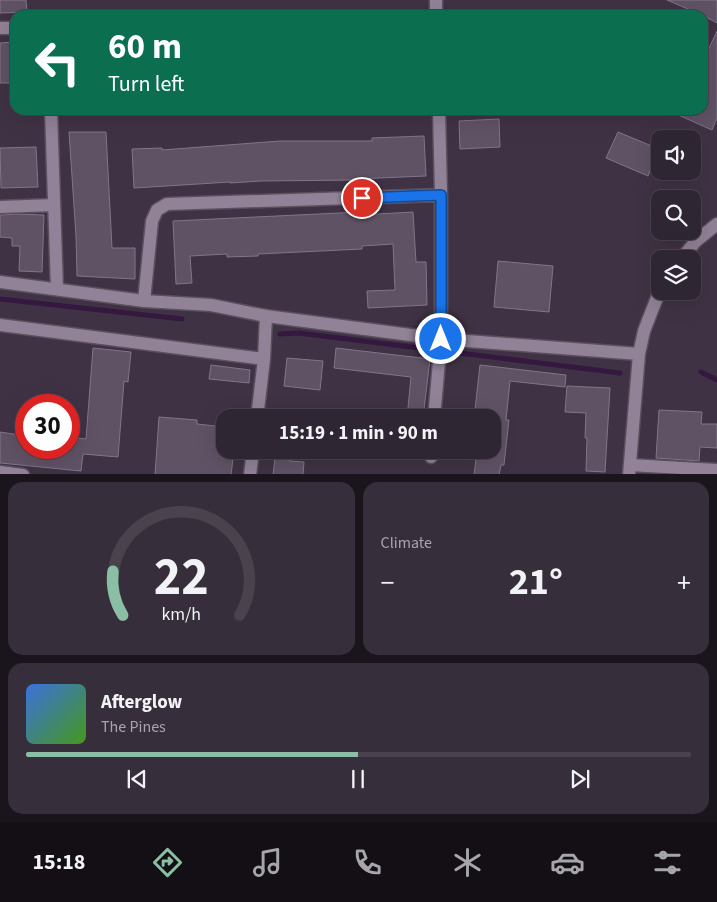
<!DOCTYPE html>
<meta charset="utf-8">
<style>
:root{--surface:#2f2633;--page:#372e3b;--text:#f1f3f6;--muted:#a7a5ac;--line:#4a434e;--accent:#8abfa5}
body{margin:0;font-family:"Source Sans 3",sans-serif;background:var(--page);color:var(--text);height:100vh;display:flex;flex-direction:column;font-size:19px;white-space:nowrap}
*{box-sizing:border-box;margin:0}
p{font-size:16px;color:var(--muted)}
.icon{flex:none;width:28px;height:28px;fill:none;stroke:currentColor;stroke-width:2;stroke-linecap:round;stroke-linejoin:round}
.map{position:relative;height:474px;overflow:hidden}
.sheet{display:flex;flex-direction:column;gap:8px;padding:8px;background:#1a151c;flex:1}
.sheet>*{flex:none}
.banner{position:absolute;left:10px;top:10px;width:698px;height:105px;border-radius:15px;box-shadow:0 5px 20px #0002,0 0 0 1px var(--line);background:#0b6e4f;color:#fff;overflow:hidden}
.fabs{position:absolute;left:651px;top:130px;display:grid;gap:10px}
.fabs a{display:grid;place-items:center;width:50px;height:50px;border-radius:10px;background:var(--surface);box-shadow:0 5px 20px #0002,0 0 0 1px var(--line);font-size:25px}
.speed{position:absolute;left:15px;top:394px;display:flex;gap:10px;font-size:25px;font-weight:700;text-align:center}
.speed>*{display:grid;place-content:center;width:65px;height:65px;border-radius:50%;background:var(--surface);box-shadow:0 5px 20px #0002,0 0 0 1px var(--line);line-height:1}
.speed .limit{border:8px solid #d22;background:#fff;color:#111}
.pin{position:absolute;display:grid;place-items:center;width:42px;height:42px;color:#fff;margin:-21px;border:2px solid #fff;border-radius:50%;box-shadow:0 1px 5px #0007}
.me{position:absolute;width:55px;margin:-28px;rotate:0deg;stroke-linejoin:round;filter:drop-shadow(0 0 4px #0008)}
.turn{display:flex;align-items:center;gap:18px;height:105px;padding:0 15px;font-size:22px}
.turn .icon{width:65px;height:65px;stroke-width:2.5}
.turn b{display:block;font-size:35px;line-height:42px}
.big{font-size:38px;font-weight:700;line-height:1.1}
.sheet .card{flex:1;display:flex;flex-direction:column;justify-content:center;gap:8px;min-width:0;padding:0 18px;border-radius:15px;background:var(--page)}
.sheet .dial{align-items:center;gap:0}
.dial svg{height:130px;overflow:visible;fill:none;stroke:var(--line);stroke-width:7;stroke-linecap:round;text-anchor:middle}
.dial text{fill:var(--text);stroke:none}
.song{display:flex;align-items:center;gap:15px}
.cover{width:60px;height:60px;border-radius:8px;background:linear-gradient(135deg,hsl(220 70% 55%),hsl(100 70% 35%))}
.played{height:5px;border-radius:2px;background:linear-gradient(90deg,var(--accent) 50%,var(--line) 50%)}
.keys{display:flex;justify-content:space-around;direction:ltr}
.heat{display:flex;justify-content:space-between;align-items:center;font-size:28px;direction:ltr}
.sheet .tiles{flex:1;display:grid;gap:8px;grid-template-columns:1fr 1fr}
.card:last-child{grid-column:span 2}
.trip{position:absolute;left:216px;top:409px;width:285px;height:50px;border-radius:15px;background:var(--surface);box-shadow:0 5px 20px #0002,0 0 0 1px var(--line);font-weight:700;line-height:50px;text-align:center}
.tabs{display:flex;height:80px;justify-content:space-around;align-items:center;background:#130f14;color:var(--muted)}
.tabs .icon{width:35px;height:35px}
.tabs .on{color:var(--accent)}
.tabs b{font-size:22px;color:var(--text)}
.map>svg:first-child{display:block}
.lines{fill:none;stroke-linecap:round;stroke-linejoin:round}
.stream{stroke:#34183f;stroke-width:5}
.building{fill:#605265;stroke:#837589}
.minor-casing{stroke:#5b4f5e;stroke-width:15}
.tertiary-casing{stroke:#5b4f5e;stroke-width:15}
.minor{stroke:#918297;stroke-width:12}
.tertiary{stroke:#918297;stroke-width:12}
.route-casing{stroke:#114b97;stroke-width:12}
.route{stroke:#1a73e8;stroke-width:9}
</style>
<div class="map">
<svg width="717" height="475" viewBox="0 0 717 475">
<rect width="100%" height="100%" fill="#3f3244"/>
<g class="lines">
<path class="stream" d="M 0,299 L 182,319
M 280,334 L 299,333 L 620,373
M 701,372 L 717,380"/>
</g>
<path class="building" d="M 0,0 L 26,0 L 27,12 L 0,13 Z
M 667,0 L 717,0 L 717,23 L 702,15 Z
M 717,31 L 717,118 L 712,130 L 667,110 L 702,110 L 702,63 Z
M 15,42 L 15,83 L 0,83 L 0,43 Z
M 499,119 L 500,147 L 460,149 L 459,121 Z
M 69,132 L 106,132 L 112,248 L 135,248 L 135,279 L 77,276 L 76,236 Z
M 618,132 L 659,149 L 648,176 L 606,158 Z
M 424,136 L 426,176 L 355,179 L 355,180 L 261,181 L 230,183 L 230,182 L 134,188 L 132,149 L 162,148 L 162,150 L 280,141 L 372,141 L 372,138 Z
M 36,147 L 38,187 L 1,188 L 0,148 Z
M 360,212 L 360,215 L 413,212 L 416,262 L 426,262 L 427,305 L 368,308 L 367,291 L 395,290 L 393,244 L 362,246 L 362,249 L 258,254 L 258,256 L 227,257 L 227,254 L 190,256 L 192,283 L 176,284 L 173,221 Z
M 17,214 L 44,215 L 42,272 L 19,271 L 20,246 L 12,246 L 12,238 L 0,237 L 0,215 Z
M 498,261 L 553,266 L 549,312 L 494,307 Z
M 93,348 L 131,352 L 128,382 L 124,381 L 118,457 L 83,454 L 81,471 L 0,463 L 0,432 L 26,436 L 26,448 L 69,448 L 69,437 L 86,439 Z
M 336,348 L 430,359 L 423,418 L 407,418 L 411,377 L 334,368 Z
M 287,358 L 323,361 L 320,390 L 284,386 Z
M 211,365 L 250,370 L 249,383 L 209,379 Z
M 480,365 L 566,375 L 565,387 L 510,381 L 506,420 L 509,420 L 504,465 L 501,465 L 499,475 L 474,475 L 477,450 L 492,450 L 492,418 L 474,418 Z
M 567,386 L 610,388 L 605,472 L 586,471 L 587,438 L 585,438 L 586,413 L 565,412 Z
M 659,410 L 702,412 L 701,424 L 717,424 L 717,448 L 700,447 L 699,461 L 656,458 Z
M 159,417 L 197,420 L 197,424 L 225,427 L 225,450 L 234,450 L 231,475 L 155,475 Z
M 276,450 L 291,450 L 290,461 L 304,462 L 303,475 L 273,475 Z"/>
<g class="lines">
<g class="minor-casing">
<path id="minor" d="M 436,0 L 436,15
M 0,28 L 15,28
M 51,110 L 57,289
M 0,207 L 54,205
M 144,301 L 152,221 L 157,210 L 167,204 L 441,195
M 0,325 L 264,359
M 257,418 L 264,359 L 266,316
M 434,418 L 441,339 L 441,195 L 439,110
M 431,457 L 432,450
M 630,465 L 717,470
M 0,472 L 23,475
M 250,475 L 253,450"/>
</g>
<g class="tertiary-casing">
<path id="tertiary" d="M 681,259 L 696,241 L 717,224
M 0,282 L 144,301 L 211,305 L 266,316 L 441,339 L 639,354
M 629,475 L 639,354 L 644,331 L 660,290"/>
</g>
<use href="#minor" class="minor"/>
<use href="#tertiary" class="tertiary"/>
</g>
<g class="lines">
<g class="route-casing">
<path id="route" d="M 362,198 L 441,195 L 441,339"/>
</g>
<use href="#route" class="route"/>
</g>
</svg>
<div class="fabs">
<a><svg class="icon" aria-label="sound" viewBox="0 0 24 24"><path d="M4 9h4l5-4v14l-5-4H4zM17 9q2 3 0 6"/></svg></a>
<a><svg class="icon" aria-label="search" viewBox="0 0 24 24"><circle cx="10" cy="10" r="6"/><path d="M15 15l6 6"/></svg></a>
<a><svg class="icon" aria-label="layers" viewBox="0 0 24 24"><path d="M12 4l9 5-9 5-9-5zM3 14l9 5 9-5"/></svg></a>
</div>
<div class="speed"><div class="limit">30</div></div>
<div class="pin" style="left:362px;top:198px;background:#d93025"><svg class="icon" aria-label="arrive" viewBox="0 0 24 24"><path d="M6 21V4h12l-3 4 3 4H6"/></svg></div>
<svg class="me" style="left:441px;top:339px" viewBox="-20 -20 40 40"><circle r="17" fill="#1a73e8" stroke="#fff" stroke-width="3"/><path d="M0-11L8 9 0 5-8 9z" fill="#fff"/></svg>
<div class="trip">15:19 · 1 min · 90 m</div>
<div class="banner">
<div class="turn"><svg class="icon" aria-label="left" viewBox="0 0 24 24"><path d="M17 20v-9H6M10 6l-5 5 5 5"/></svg><div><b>60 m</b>Turn left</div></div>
</div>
</div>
<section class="sheet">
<div class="tiles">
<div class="card dial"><svg viewBox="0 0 100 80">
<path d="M14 69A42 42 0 1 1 86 69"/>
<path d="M14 69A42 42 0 0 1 8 42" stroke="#8abfa5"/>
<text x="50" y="56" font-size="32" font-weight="700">22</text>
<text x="50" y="72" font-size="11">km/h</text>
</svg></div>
<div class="card"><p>Climate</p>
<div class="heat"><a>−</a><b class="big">21°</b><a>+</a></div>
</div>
<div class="card">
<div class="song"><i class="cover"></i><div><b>Afterglow</b><p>The Pines</p></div></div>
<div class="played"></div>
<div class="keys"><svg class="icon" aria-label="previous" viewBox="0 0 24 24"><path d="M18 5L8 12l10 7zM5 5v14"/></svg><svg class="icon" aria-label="pause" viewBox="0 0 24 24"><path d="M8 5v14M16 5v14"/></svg><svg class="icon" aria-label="next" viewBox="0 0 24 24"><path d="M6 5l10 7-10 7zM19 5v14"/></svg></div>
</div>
</div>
</section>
<nav class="tabs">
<b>15:18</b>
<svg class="icon on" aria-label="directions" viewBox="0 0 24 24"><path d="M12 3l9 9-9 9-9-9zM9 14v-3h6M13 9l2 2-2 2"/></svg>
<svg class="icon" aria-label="music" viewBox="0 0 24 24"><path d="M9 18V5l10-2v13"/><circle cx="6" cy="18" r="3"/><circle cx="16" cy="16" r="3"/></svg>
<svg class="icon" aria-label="phone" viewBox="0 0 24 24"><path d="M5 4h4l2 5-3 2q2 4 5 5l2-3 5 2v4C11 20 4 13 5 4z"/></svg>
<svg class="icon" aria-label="climate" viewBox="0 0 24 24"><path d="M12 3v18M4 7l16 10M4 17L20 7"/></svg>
<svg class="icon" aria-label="car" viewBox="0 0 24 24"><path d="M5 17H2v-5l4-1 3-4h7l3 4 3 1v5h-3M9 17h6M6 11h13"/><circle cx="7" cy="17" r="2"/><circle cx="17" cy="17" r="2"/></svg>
<svg class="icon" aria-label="filters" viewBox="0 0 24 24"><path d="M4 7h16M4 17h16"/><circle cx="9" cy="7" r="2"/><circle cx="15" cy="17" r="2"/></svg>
</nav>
